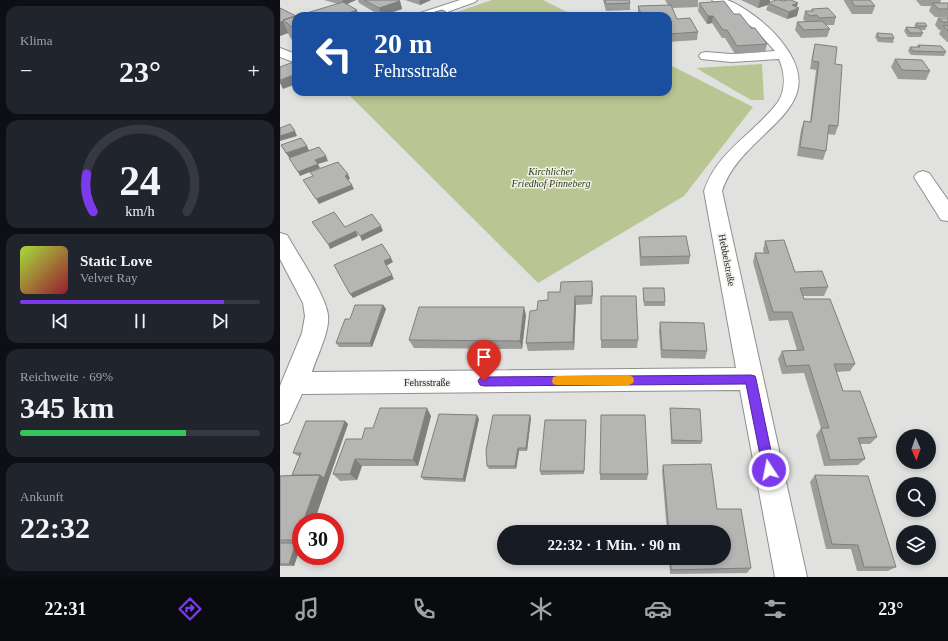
<!DOCTYPE html>
<html lang="de">
<meta charset="utf-8">
<style>
:root{--surface:#171b24;--page:#20242c;--text:#f1f3f6;--muted:#9ea1a6;--line:#363941;--accent:#7c3aed}
body{margin:0;font-family:Georgia,serif;background:var(--page);color:var(--text);height:100vh;display:flex;flex-direction:column;font-size:15px;white-space:nowrap}
*{box-sizing:border-box;margin:0}
p{font-size:13px;color:var(--muted)}
.icon{flex:none;width:22px;height:22px;fill:none;stroke:currentColor;stroke-width:2;stroke-linecap:round;stroke-linejoin:round}
.map{position:relative;flex:1;overflow:hidden}
.panel{display:flex;flex-direction:column;gap:6px;padding:6px;background:#0d0f14;width:280px}
.panel>*{flex:none}
.hud{position:absolute;left:12px;top:12px;width:380px;height:84px;border-radius:12px;box-shadow:0 2px 6px #0003;background:#1a4fa0;color:#fff;overflow:hidden}
.needle{width:26px;rotate:178deg}
.tools{position:absolute;left:616px;top:429px;display:grid;gap:8px}
.tools a{display:grid;place-items:center;width:40px;height:40px;border-radius:50%;background:var(--surface);box-shadow:0 2px 6px #0003;font-size:20px}
.speed{position:absolute;left:12px;top:513px;display:flex;gap:8px;font-size:20px;font-weight:700;text-align:center}
.speed>*{display:grid;place-content:center;width:52px;height:52px;border-radius:50%;background:var(--surface);box-shadow:0 2px 6px #0003;line-height:1}
.speed .limit{border:6px solid #d22;background:#fff;color:#111}
.pin{position:absolute;display:grid;place-items:center;width:34px;height:34px;color:#fff;margin:-41px -17px;border-radius:50% 50% 50% 0;rotate:-45deg;box-shadow:0 0 4px #0007}
.pin .icon{rotate:45deg}
.me{position:absolute;width:44px;margin:-22px;rotate:349deg;stroke-linejoin:round;filter:drop-shadow(0 0 3px #0008)}
.turn{display:flex;align-items:center;gap:14px;height:84px;padding:0 16px;font-size:18px}
.turn .icon{width:52px;height:52px;stroke-width:2.5}
.turn b{display:block;font-size:28px;line-height:34px}
.big{font-size:30px;font-weight:700;line-height:1.1}
.panel .tile{flex:1;display:flex;flex-direction:column;justify-content:center;gap:6px;min-width:0;padding:0 14px;border-radius:12px;background:var(--page)}
.panel .dial{align-items:center;gap:0}
.dial svg{height:104px;overflow:visible;fill:none;stroke:var(--line);stroke-width:7;stroke-linecap:round;text-anchor:middle}
.dial text{fill:var(--text);stroke:none}
.song{display:flex;align-items:center;gap:12px}
.cover{width:48px;height:48px;border-radius:6px;background:linear-gradient(135deg,hsl(80 70% 55%),hsl(350 70% 35%))}
.played{height:4px;border-radius:2px;background:linear-gradient(90deg,var(--accent) 85%,var(--line) 85%)}
.keys{display:flex;justify-content:space-around;direction:ltr}
.heat{display:flex;justify-content:space-between;align-items:center;font-size:22px;direction:ltr}
.charge{height:6px;border-radius:3px;background:linear-gradient(90deg,#34c759 69%,var(--line) 0)}
.trip{position:absolute;left:217px;top:525px;width:234px;height:40px;border-radius:20px;background:var(--surface);box-shadow:0 2px 6px #0003;font-weight:700;line-height:40px;text-align:center}
.dock{display:flex;height:64px;justify-content:space-around;align-items:center;background:#090b0e;color:var(--muted)}
.dock .icon{width:28px;height:28px}
.dock .current{color:var(--accent)}
.dock b{font-size:18px;color:var(--text)}
main{display:flex;flex:1;min-height:0}
.map>svg:first-child{display:block}
.green{fill:#b9c593}
.lines{fill:none;stroke-linecap:round;stroke-linejoin:round}
.minor-casing{stroke:#8f908d;stroke-width:2}
.minor{fill:#fff;fill-rule:evenodd}
.wall{fill:#9c9d9a}
.shaded-wall{fill:#7f7f7d}
.building{fill:#b5b6b3;stroke:#7f7f7d}
.route{fill:#7c3aed;stroke:#51269a}
.slow{fill:#f59e0b}
.labels{text-anchor:middle;dominant-baseline:central;stroke-width:3;stroke-linejoin:round;paint-order:stroke}
.park-label{font-size:10px;font-style:italic;fill:#333b0f;stroke:#eff0ec}
.street-label{font-size:10px;fill:#1e1e1d;stroke:#eff0ec}
</style>
<main>
<section class="panel">
<div class="tile"><p>Klima</p>
<div class="heat"><a>−</a><b class="big">23°</b><a>+</a></div>
</div>
<div class="tile dial"><svg viewBox="0 0 100 80">
<path d="M14 69A42 42 0 1 1 86 69"/>
<path d="M14 69A42 42 0 0 1 9 40" stroke="#7c3aed"/>
<text x="50" y="56" font-size="32" font-weight="700">24</text>
<text x="50" y="72" font-size="11">km/h</text>
</svg></div>
<div class="tile">
<div class="song"><i class="cover"></i><div><b>Static Love</b><p>Velvet Ray</p></div></div>
<div class="played"></div>
<div class="keys"><svg class="icon" aria-label="previous" viewBox="0 0 24 24"><path d="M18 5L8 12l10 7zM5 5v14"/></svg><svg class="icon" aria-label="pause" viewBox="0 0 24 24"><path d="M8 5v14M16 5v14"/></svg><svg class="icon" aria-label="next" viewBox="0 0 24 24"><path d="M6 5l10 7-10 7zM19 5v14"/></svg></div>
</div>
<div class="tile"><p>Reichweite · 69%</p><b class="big">345 km</b><div class="charge"></div></div>
<div class="tile"><p>Ankunft</p><b class="big">22:32</b></div>
</section>
<div class="map">
<svg width="668" height="577" viewBox="0 0 668 577">
<rect width="100%" height="100%" fill="#e1e2df"/>
<path class="green" d="M 212,0 L 263,0 L 295,16 L 165,16 Z
M 388,64 L 473,107 L 404,196 L 258,283 L 66,92 L 388,92 Z
M 482,64 L 484,100 L 471,100 L 416,68 Z"/>
<g class="lines">
<g class="minor-casing">
<path id="minor" d="M 180,0 L 197,0 L 195,2 L 156,16 L 138,16 L 140,13 Z
M 432,0 C 437,0 443,0 447,0 C 462,5 484,22 495,34 C 564,110 462,127 442,191 L 527,577 L 495,577 L 460,390 L 22,394 L 9,422 L 0,425 L 0,386 L 22,333 L 25,316 L 23,303 L 0,259 L 0,233 L 7,235 L 10,240 C 20,258 46,296 48,315 C 50,331 37,356 32,372 L 456,368 L 424,191 C 437,151 474,134 498,102 C 506,89 505,73 499,59 L 451,62 L 421,59 L 419,56 L 421,53 L 426,52 L 451,54 L 495,51 L 475,29 Z
M 0,48 L 16,54 L 16,63 L 0,57 Z
M 643,171 L 649,173 L 668,200 L 668,221 L 661,220 L 634,177 L 637,173 Z"/>
</g>
<use href="#minor" class="minor"/>
</g>
<path class="wall" d="M 44,0 L 76,0 L 67,4 L 58,4 Z
M 78,0 L 118,0 L 120,1 L 122,9 L 101,16 L 79,3 Z
M 125,0 L 151,0 L 140,5 Z
M 323,0 L 349,0 L 350,3 L 350,10 L 326,11 Z
M 385,0 L 418,0 L 418,7 L 392,8 L 397,19 L 418,32 L 417,40 L 388,42 L 388,16 L 359,16 L 358,14 L 358,6 L 388,5 Z
M 461,0 L 491,0 L 490,0 L 490,2 L 517,7 L 517,16 L 507,19 L 486,10 L 488,5 L 478,8 Z
M 564,0 L 590,0 L 595,6 L 592,14 L 572,14 L 564,1 Z
M 636,0 L 661,0 L 660,3 L 668,3 L 668,42 L 667,42 L 659,34 L 661,30 L 659,30 L 655,25 L 658,18 L 667,18 L 667,17 L 655,17 L 649,11 L 651,6 L 641,6 Z
M 419,3 L 454,14 L 471,28 L 487,44 L 485,52 L 455,54 L 445,38 L 442,38 L 432,23 L 427,24 L 418,11 Z
M 0,8 L 16,16 L 16,42 L 11,39 L 8,33 L 0,36 Z
M 532,9 L 556,17 L 554,25 L 546,25 L 550,29 L 547,37 L 521,38 L 515,30 L 517,22 L 526,22 L 523,19 L 525,11 L 531,11 Z
M 155,12 L 166,12 L 167,16 L 156,16 Z
M 636,23 L 647,26 L 645,30 L 640,30 L 643,33 L 641,37 L 628,37 L 624,31 L 626,27 L 635,28 L 634,27 Z
M 597,33 L 614,38 L 613,43 L 598,42 L 595,37 Z
M 535,44 L 555,64 L 558,126 L 555,135 L 548,134 L 546,151 L 543,160 L 517,156 L 521,130 L 524,121 L 530,122 L 536,70 L 530,69 L 533,52 Z
M 638,45 L 666,52 L 664,56 L 631,55 L 628,51 L 630,47 L 637,47 Z
M 615,59 L 650,71 L 646,80 L 618,79 L 611,67 Z
M 359,237 L 410,256 L 409,264 L 360,266 L 359,246 Z
M 485,241 L 515,272 L 548,287 L 544,296 L 523,296 L 524,299 L 575,364 L 570,371 L 556,372 L 563,391 L 597,437 L 590,444 L 580,444 L 585,459 L 578,465 L 544,466 L 536,435 L 541,428 L 524,373 L 502,374 L 498,359 L 502,351 L 517,350 L 508,320 L 489,321 L 473,262 L 475,253 L 484,253 L 483,250 Z
M 312,281 L 312,304 L 296,305 L 294,350 L 248,351 L 246,343 L 257,310 L 268,300 L 280,292 Z
M 363,288 L 385,302 L 385,306 L 364,306 Z
M 103,305 L 106,309 L 92,347 L 59,347 L 56,343 Z
M 246,315 L 242,349 L 134,348 L 129,340 Z
M 380,322 L 427,351 L 425,359 L 381,358 L 379,331 Z
M 321,340 L 358,340 L 357,348 L 321,348 Z
M 390,408 L 422,441 L 421,444 L 391,444 L 390,412 Z
M 151,416 L 138,466 L 82,466 L 77,480 L 60,481 L 53,474 L 82,439 L 93,428 Z
M 251,418 L 247,451 L 239,451 L 236,469 L 209,469 L 207,466 Z
M 199,419 L 185,482 L 144,480 L 141,477 Z
M 65,421 L 68,424 L 34,522 L 21,522 L 21,545 L 14,566 L 0,566 L 0,476 L 12,475 L 20,456 L 18,456 L 13,453 Z
M 306,424 L 304,474 L 261,475 L 260,471 Z
M 383,465 L 437,509 L 471,568 L 467,573 L 390,574 L 389,558 L 444,558 L 444,532 L 387,532 L 382,471 Z
M 320,474 L 368,474 L 367,480 L 320,480 Z
M 535,475 L 616,567 L 608,571 L 577,571 L 571,549 L 546,549 L 530,482 Z"/>
<path class="shaded-wall" d="M 62,0 L 76,0 L 65,5 Z
M 141,0 L 151,0 L 140,5 L 139,1 Z
M 480,0 L 491,0 L 490,0 L 490,4 L 488,3 L 488,5 L 478,8 Z
M 120,1 L 122,9 L 101,16 L 99,8 Z
M 518,3 L 516,9 L 519,8 L 517,16 L 507,19 L 509,12 L 512,5 Z
M 77,10 L 79,16 L 60,16 Z
M 166,12 L 167,16 L 160,16 L 159,15 Z
M 428,16 L 433,16 L 432,23 L 427,24 Z
M 3,21 L 8,33 L 0,36 L 0,22 Z
M 16,74 L 16,84 L 3,89 L 0,83 L 0,80 Z
M 15,131 L 17,136 L 0,141 L 0,136 Z
M 27,146 L 31,155 L 12,162 L 6,153 Z
M 46,156 L 48,161 L 38,164 L 40,168 L 20,176 L 18,172 L 35,160 Z
M 68,174 L 70,179 L 67,180 L 65,176 Z
M 72,185 L 74,189 L 39,204 L 36,199 Z
M 101,226 L 103,231 L 82,241 L 80,236 Z
M 76,231 L 78,236 L 50,249 L 48,244 Z
M 111,258 L 113,262 L 106,266 L 104,261 Z
M 112,275 L 114,279 L 73,298 L 70,294 Z
M 312,281 L 313,290 L 312,304 Z
M 295,296 L 296,305 L 294,350 L 293,342 Z
M 103,305 L 106,309 L 92,347 L 90,343 Z
M 244,307 L 246,315 L 242,349 L 240,341 Z
M 147,408 L 151,416 L 138,466 L 133,460 Z
M 197,415 L 199,419 L 185,482 L 183,479 Z
M 250,415 L 251,418 L 247,451 L 246,448 Z
M 65,421 L 68,424 L 34,522 L 23,522 L 40,475 Z
M 238,448 L 239,451 L 236,469 L 235,466 Z
M 75,459 L 82,466 L 77,480 L 70,474 Z
M 21,528 L 21,543 L 16,540 Z
M 16,543 L 21,545 L 14,566 L 9,564 Z"/>
<path class="building" d="M 84,0 L 118,0 L 120,1 L 99,8 Z
M 325,0 L 349,0 L 350,3 L 326,4 Z
M 496,0 L 500,0 L 503,1 L 507,0 L 511,0 L 518,3 L 512,5 L 519,8 L 509,12 L 488,3 Z
M 571,0 L 590,0 L 595,6 L 575,6 Z
M 444,1 L 454,14 L 460,14 L 471,28 L 475,28 L 487,44 L 457,46 L 447,30 L 443,30 L 433,16 L 428,16 L 419,3 Z
M 63,2 L 77,10 L 60,16 L 17,16 Z
M 652,3 L 668,3 L 668,9 L 659,9 Z
M 391,5 L 397,19 L 410,18 L 418,32 L 388,34 L 388,16 L 362,16 L 358,6 Z
M 0,8 L 16,16 L 3,20 L 4,21 L 0,22 Z
M 548,8 L 556,17 L 539,18 L 537,15 L 530,16 L 525,11 L 533,11 L 532,9 Z
M 162,10 L 166,12 L 159,15 L 155,12 Z
M 16,16 L 16,30 L 3,20 Z
M 658,18 L 668,18 L 668,22 L 663,22 Z
M 542,21 L 550,29 L 524,30 L 517,22 Z
M 636,23 L 645,23 L 647,26 L 638,26 Z
M 663,26 L 668,26 L 668,31 Z
M 626,27 L 639,28 L 643,33 L 630,33 Z
M 597,33 L 612,34 L 614,38 L 599,38 Z
M 535,44 L 557,47 L 555,64 L 562,65 L 558,126 L 549,125 L 546,151 L 520,147 L 524,121 L 531,122 L 539,62 L 532,61 Z
M 638,45 L 661,46 L 666,52 L 633,51 L 630,47 L 640,47 Z
M 615,59 L 642,60 L 650,71 L 622,70 Z
M 16,61 L 16,74 L 0,80 L 0,67 Z
M 10,124 L 15,131 L 0,136 L 0,128 Z
M 21,138 L 27,146 L 6,153 L 1,145 Z
M 39,147 L 46,156 L 35,160 L 38,164 L 18,172 L 9,158 Z
M 58,162 L 68,174 L 65,176 L 72,185 L 36,199 L 23,180 L 33,176 L 30,172 Z
M 54,212 L 65,227 L 92,214 L 101,226 L 80,236 L 76,231 L 48,244 L 32,222 Z
M 406,236 L 410,256 L 361,257 L 359,237 Z
M 504,240 L 515,272 L 542,271 L 548,287 L 520,288 L 524,299 L 550,299 L 575,364 L 554,364 L 563,391 L 580,391 L 597,437 L 578,438 L 585,459 L 550,460 L 541,428 L 549,428 L 529,365 L 506,366 L 502,351 L 524,350 L 512,312 L 493,312 L 475,253 L 489,253 L 485,241 Z
M 102,244 L 111,258 L 104,261 L 112,275 L 70,294 L 54,265 Z
M 312,281 L 312,296 L 295,296 L 293,342 L 246,343 L 250,311 L 257,310 L 258,301 L 268,300 L 268,292 L 280,292 L 281,282 Z
M 363,288 L 384,288 L 385,302 L 364,302 Z
M 321,296 L 356,296 L 358,340 L 321,340 Z
M 75,305 L 103,305 L 90,343 L 56,343 L 65,319 L 70,319 Z
M 139,307 L 244,307 L 240,341 L 129,340 Z
M 380,322 L 424,323 L 427,351 L 382,350 Z
M 100,408 L 147,408 L 133,460 L 75,459 L 70,474 L 53,474 L 66,439 L 82,439 L 85,428 L 93,428 Z
M 390,408 L 420,409 L 422,441 L 392,440 Z
M 159,414 L 197,415 L 183,479 L 141,477 Z
M 213,415 L 250,415 L 246,448 L 238,448 L 235,466 L 207,466 L 206,450 Z
M 321,415 L 365,415 L 368,474 L 320,474 Z
M 265,420 L 306,420 L 304,471 L 260,471 Z
M 26,421 L 65,421 L 44,478 L 40,475 L 12,475 L 21,453 L 13,453 Z
M 431,464 L 437,509 L 461,509 L 471,568 L 391,570 L 391,558 L 444,558 L 444,532 L 389,532 L 383,465 Z
M 40,475 L 23,522 L 21,522 L 21,528 L 16,540 L 0,540 L 0,476 Z
M 535,475 L 588,476 L 616,567 L 584,567 L 578,545 L 552,544 Z
M 0,543 L 16,543 L 9,564 L 0,564 Z"/>
<path class="route" d="M 471,375 L 475,376 L 476,379 L 495,470 L 493,475 L 489,476 L 485,475 L 483,470 L 466,384 L 204,386 L 200,385 L 198,381 L 200,378 L 204,377 Z"/>
<path class="slow" d="M 349,375 L 353,377 L 354,380 L 353,383 L 349,385 L 277,385 L 273,384 L 272,381 L 273,377 L 277,376 Z"/>
<g class="labels">
<g class="park-label">
<text x="271" y="171">Kirchlicher<tspan x="271" dy="12">Friedhof Pinneberg</tspan></text>
</g>
<g class="street-label">
<text transform="translate(447 260) rotate(79)">Hebbelstraße</text>
<text x="147" y="382">Fehrsstraße</text>
</g>
</g>
</svg>
<div class="tools">
<a><svg class="needle" viewBox="-14 -14 28 28"><path d="M0-13l5 13h-10z" fill="#e53935"/><path d="M0 13l5-13h-10z" fill="#9ea1a6"/></svg></a>
<a><svg class="icon" aria-label="search" viewBox="0 0 24 24"><circle cx="10" cy="10" r="6"/><path d="M15 15l6 6"/></svg></a>
<a><svg class="icon" aria-label="layers" viewBox="0 0 24 24"><path d="M12 4l9 5-9 5-9-5zM3 14l9 5 9-5"/></svg></a>
</div>
<div class="speed"><div class="limit">30</div></div>
<div class="pin" style="left:204px;top:381px;background:#d93025"><svg class="icon" aria-label="arrive" viewBox="0 0 24 24"><path d="M6 21V4h12l-3 4 3 4H6"/></svg></div>
<svg class="me" style="left:489px;top:470px" viewBox="-20 -20 40 40"><circle r="17" fill="#7c3aed" stroke="#fff" stroke-width="3"/><path d="M0-11L8 9 0 5-8 9z" fill="#fff"/></svg>
<div class="trip">22:32 · 1 Min. · 90 m</div>
<div class="hud">
<div class="turn"><svg class="icon" aria-label="left" viewBox="0 0 24 24"><path d="M17 20v-9H6M10 6l-5 5 5 5"/></svg><div><b>20 m</b>Fehrsstraße</div></div>
</div>
</div>
</main>
<nav class="dock">
<b>22:31</b>
<svg class="icon current" aria-label="directions" viewBox="0 0 24 24"><path d="M12 3l9 9-9 9-9-9zM9 14v-3h6M13 9l2 2-2 2"/></svg>
<svg class="icon" aria-label="music" viewBox="0 0 24 24"><path d="M9 18V5l10-2v13"/><circle cx="6" cy="18" r="3"/><circle cx="16" cy="16" r="3"/></svg>
<svg class="icon" aria-label="phone" viewBox="0 0 24 24"><path d="M5 4h4l2 5-3 2q2 4 5 5l2-3 5 2v4C11 20 4 13 5 4z"/></svg>
<svg class="icon" aria-label="climate" viewBox="0 0 24 24"><path d="M12 3v18M4 7l16 10M4 17L20 7"/></svg>
<svg class="icon" aria-label="car" viewBox="0 0 24 24"><path d="M5 17H2v-5l4-1 3-4h7l3 4 3 1v5h-3M9 17h6M6 11h13"/><circle cx="7" cy="17" r="2"/><circle cx="17" cy="17" r="2"/></svg>
<svg class="icon" aria-label="filters" viewBox="0 0 24 24"><path d="M4 7h16M4 17h16"/><circle cx="9" cy="7" r="2"/><circle cx="15" cy="17" r="2"/></svg>
<b>23°</b>
</nav>
